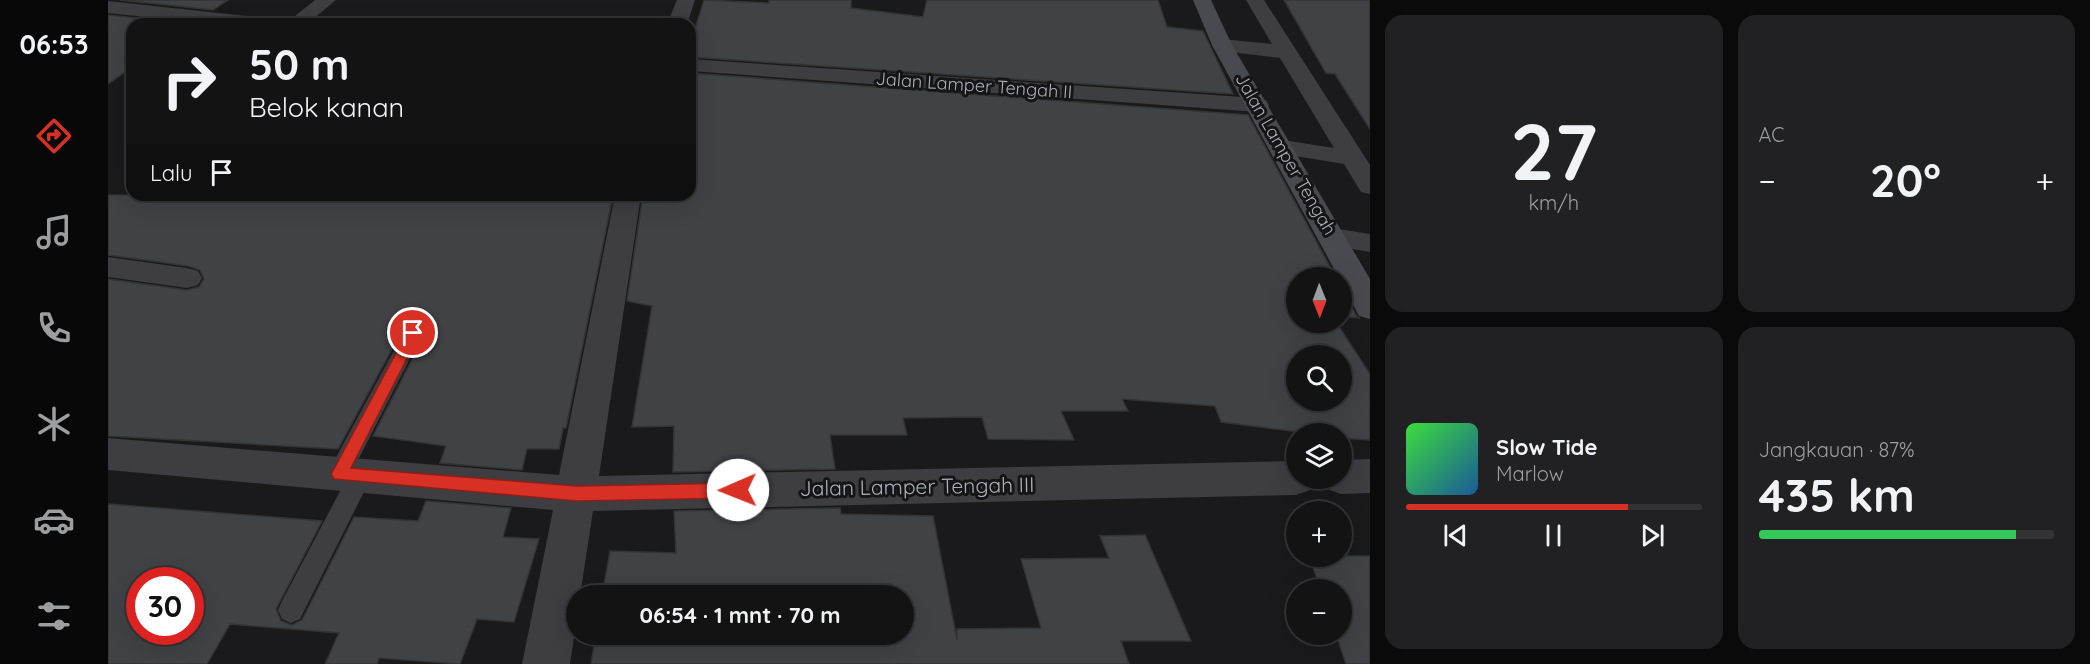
<!DOCTYPE html>
<html lang="id">
<meta charset="utf-8">
<style>
:root{--surface:#141314;--page:#212022;--text:#f1f3f6;--muted:#9d9ea0;--line:#333234;--accent:#d93025}
body{margin:0;font-family:Quicksand,sans-serif;background:var(--page);color:var(--text);height:100vh;display:flex;flex-direction:column;font-size:22px;white-space:nowrap}
*{box-sizing:border-box;margin:0}
p{font-size:20px;color:var(--muted)}
.icon{flex:none;width:33px;height:33px;fill:none;stroke:currentColor;stroke-width:2;stroke-linecap:round;stroke-linejoin:round}
.map{position:relative;flex:1;overflow:hidden}
.side{display:flex;flex-direction:column;gap:15px;padding:15px;background:#0b0a0b;width:720px}
.side>*{flex:none}
.banner{position:absolute;left:18px;top:18px;width:570px;height:183px;border-radius:18px;box-shadow:0 6px 24px #0002,0 0 0 2px var(--line);background:#141314;color:var(--text);overflow:hidden}
.needle{width:39px;rotate:179deg}
.buttons{position:absolute;left:1178px;top:267px;display:grid;gap:12px}
.buttons a{display:grid;place-items:center;width:66px;height:66px;border-radius:50%;background:var(--surface);box-shadow:0 6px 24px #0002,0 0 0 2px var(--line);font-size:30px}
.speed{position:absolute;left:18px;top:567px;display:flex;gap:12px;font-size:30px;font-weight:700;text-align:center}
.speed>*{display:grid;place-content:center;width:78px;height:78px;border-radius:50%;background:var(--surface);box-shadow:0 6px 24px #0002,0 0 0 2px var(--line);line-height:1}
.speed .limit{border:9px solid #d22;background:#fff;color:#111}
.pin{position:absolute;display:grid;place-items:center;width:51px;height:51px;color:#fff;margin:-26px;border:3px solid #fff;border-radius:50%;box-shadow:0 2px 6px #0007}
.me{position:absolute;width:66px;margin:-33px;rotate:269deg;stroke-linejoin:round;filter:drop-shadow(0 0 4px #0008)}
.turn{display:flex;align-items:center;gap:21px;height:126px;padding:0 24px;font-size:27px}
.turn .icon{width:78px;height:78px;stroke-width:2.5}
.turn b{display:block;font-size:42px;line-height:51px}
.then{display:flex;align-items:center;height:57px;padding:0 24px;background:#0003;gap:12px;font-size:22px}
.big{font-size:45px;font-weight:800;line-height:1.1}
.side .tile{flex:1;display:flex;flex-direction:column;justify-content:center;gap:9px;min-width:0;padding:0 21px;border-radius:18px;background:var(--page)}
.side .dial{align-items:center;gap:0}
.dial b{font-size:78px;line-height:1}
.song{display:flex;align-items:center;gap:18px}
.cover{width:72px;height:72px;border-radius:9px;background:linear-gradient(135deg,hsl(120 70% 55%),hsl(210 70% 35%))}
.played{height:6px;border-radius:3px;background:linear-gradient(90deg,var(--accent) 75%,var(--line) 75%)}
.keys{display:flex;justify-content:space-around;direction:ltr}
.heat{display:flex;justify-content:space-between;align-items:center;font-size:33px;direction:ltr}
.charge{height:9px;border-radius:4px;background:linear-gradient(90deg,#34c759 87%,var(--line) 0)}
.side .tiles{flex:1;display:grid;gap:15px;grid-template-columns:repeat(2,1fr)}
.trip{position:absolute;left:458px;top:585px;width:348px;height:60px;border-radius:30px;background:var(--surface);box-shadow:0 6px 24px #0002,0 0 0 2px var(--line);font-weight:800;line-height:60px;text-align:center}
main{display:flex;flex:1;min-height:0}
.tabs{display:flex;flex-direction:column;width:108px;justify-content:space-around;align-items:center;background:#080808;color:var(--muted)}
.tabs .icon{width:42px;height:42px}
.tabs .current{color:var(--accent)}
.tabs b{font-size:27px;color:var(--text)}
.map>svg:first-child{display:block}
.building{fill:#414245;stroke:#343437;stroke-width:1.5;fill-rule:evenodd}
.lines{fill:none;stroke-linecap:round;stroke-linejoin:round}
.service{fill:#3d3d42;fill-rule:evenodd}
.minor{fill:#3d3d42;fill-rule:evenodd}
.secondary{fill:#494950;fill-rule:evenodd}
.route{fill:#d93025;stroke:#8d1f18;stroke-width:1.5}
.labels{text-anchor:middle;dominant-baseline:central;stroke-width:6;stroke-linejoin:round;paint-order:stroke}
.far-street-label{font-size:18px;fill:#adafb9;stroke:#151416}
.street-label{font-size:21px;fill:#adafb9;stroke:#151416}
</style>
<main>
<nav class="tabs">
<b>06:53</b>
<svg class="icon current" aria-label="directions" viewBox="0 0 24 24"><path d="M12 3l9 9-9 9-9-9zM9 14v-3h6M13 9l2 2-2 2"/></svg>
<svg class="icon" aria-label="music" viewBox="0 0 24 24"><path d="M9 18V5l10-2v13"/><circle cx="6" cy="18" r="3"/><circle cx="16" cy="16" r="3"/></svg>
<svg class="icon" aria-label="phone" viewBox="0 0 24 24"><path d="M5 4h4l2 5-3 2q2 4 5 5l2-3 5 2v4C11 20 4 13 5 4z"/></svg>
<svg class="icon" aria-label="climate" viewBox="0 0 24 24"><path d="M12 3v18M4 7l16 10M4 17L20 7"/></svg>
<svg class="icon" aria-label="car" viewBox="0 0 24 24"><path d="M5 17H2v-5l4-1 3-4h7l3 4 3 1v5h-3M9 17h6M6 11h13"/><circle cx="7" cy="17" r="2"/><circle cx="17" cy="17" r="2"/></svg>
<svg class="icon" aria-label="filters" viewBox="0 0 24 24"><path d="M4 7h16M4 17h16"/><circle cx="9" cy="7" r="2"/><circle cx="15" cy="17" r="2"/></svg>
</nav>
<div class="map">
<svg width="1262" height="664" viewBox="0 0 1262 664">
<rect width="100%" height="100%" fill="#1a191b"/>
<path class="building" d="M 12,0 L 120,0 L 105,10 Z
M 596,0 L 661,3 L 661,0 L 743,0 L 743,8 L 815,17 L 819,0 L 1050,0 L 1059,27 L 1095,31 L 1125,94 L 582,57 L 582,45 Z
M 1176,0 L 1262,0 L 1262,129 L 1227,74 L 1218,73 Z
M 0,15 L 83,24 L 24,24 L 24,67 L 0,84 Z
M 582,73 L 1140,115 L 1228,278 L 1188,278 L 1188,322 L 1228,322 L 1262,374 L 1262,440 L 1233,438 L 1233,434 L 1207,434 L 1113,422 L 1107,406 L 1014,399 L 1020,411 L 953,411 L 966,440 L 880,439 L 874,417 L 795,418 L 799,435 L 722,435 L 727,469 L 565,472 L 566,426 L 524,427 L 544,306 L 519,301 L 535,195 L 582,195 ZM 1188,356 L 1233,356 L 1233,400 L 1188,400 Z
M 0,195 L 505,195 L 458,428 L 455,428 L 451,449 L 419,449 L 414,470 L 332,463 L 338,446 L 265,436 L 317,334 L 314,327 L 306,324 L 296,327 L 230,449 L 0,436 L 0,279 L 79,290 L 91,287 L 96,279 L 92,270 L 80,266 L 0,255 Z
M 1233,287 L 1249,317 L 1252,318 L 1233,316 Z
M 318,501 L 403,508 L 395,537 L 431,539 L 406,622 L 369,619 L 352,664 L 271,658 L 269,664 L 217,664 L 231,633 L 122,624 L 99,664 L 0,664 L 0,504 L 214,521 L 168,609 L 173,621 L 184,625 L 194,620 L 246,517 L 310,521 ZM 32,580 L 82,580 L 82,632 L 32,632 Z
M 732,508 L 733,514 L 825,516 L 849,640 L 849,629 L 933,628 L 913,559 L 1001,558 L 992,536 L 1037,535 L 1083,641 L 1013,641 L 1021,664 L 483,664 L 488,634 L 795,634 L 795,596 L 494,596 L 502,551 L 568,553 L 566,511 Z
M 1201,556 L 1262,556 L 1262,664 L 1238,664 L 1228,634 L 1233,634 L 1233,590 L 1213,590 Z"/>
<g class="lines">
<path class="service" d="M 305,326 L 312,328 L 315,333 L 246,468 L 252,466 L 260,469 L 264,476 L 192,619 L 183,623 L 174,619 L 170,610 L 174,601 L 237,482 L 231,484 L 223,481 L 219,474 L 298,328 Z"/>
<path class="minor" d="M 207,0 L 228,0 L 199,24 L 177,24 Z
M 569,0 L 587,0 L 579,24 L 559,24 Z
M 1138,0 L 1156,0 L 1262,165 L 1262,194 L 1253,192 L 1236,164 L 1175,154 L 1166,152 L 1163,147 L 1166,142 L 1175,140 L 1226,148 L 1172,58 L 1114,51 L 1107,49 L 1104,45 L 1107,41 L 1114,39 L 1164,44 Z
M 0,1 L 157,18 L 164,20 L 167,24 L 104,24 L 0,13 Z
M 582,59 L 1150,98 L 1158,100 L 1161,105 L 1158,110 L 1150,112 L 582,71 Z
M 507,195 L 533,195 L 491,476 L 1188,461 L 1188,478 L 1207,478 L 1202,490 L 1188,495 L 485,511 L 472,596 L 468,596 L 468,624 L 462,664 L 414,664 L 445,510 L 0,470 L 0,438 L 451,475 Z
M 1225,228 L 1262,234 L 1262,252 L 1215,244 L 1211,237 L 1215,230 Z
M 0,257 L 79,268 L 90,271 L 94,278 L 90,285 L 79,288 L 0,277 Z
M 1262,459 L 1262,493 L 1233,494 L 1219,489 L 1214,478 L 1233,478 L 1233,460 Z"/>
<path class="secondary" d="M 1085,0 L 1103,0 L 1124,45 L 1262,279 L 1262,319 L 1251,316 L 1233,282 L 1233,278 L 1231,278 L 1104,45 Z"/>
</g>
<path class="route" d="M 305,328 L 312,333 L 243,468 L 468,486 L 630,483 L 636,485 L 639,490 L 636,495 L 630,498 L 468,501 L 226,479 L 223,474 L 226,469 L 301,329 Z"/>
<g class="labels">
<g class="far-street-label">
<text transform="translate(866 85) rotate(4)">Jalan Lamper Tengah II</text>
<text transform="translate(1178 154) rotate(60)">Jalan Lamper Tengah</text>
</g>
<g class="street-label">
<text transform="translate(809 486) rotate(-1)">Jalan Lamper Tengah III</text>
</g>
</g>
</svg>
<div class="buttons">
<a><svg class="needle" viewBox="-14 -14 28 28"><path d="M0-13l5 13h-10z" fill="#e53935"/><path d="M0 13l5-13h-10z" fill="#9d9ea0"/></svg></a>
<a><svg class="icon" aria-label="search" viewBox="0 0 24 24"><circle cx="10" cy="10" r="6"/><path d="M15 15l6 6"/></svg></a>
<a><svg class="icon" aria-label="layers" viewBox="0 0 24 24"><path d="M12 4l9 5-9 5-9-5zM3 14l9 5 9-5"/></svg></a>
<a>+</a>
<a>−</a>
</div>
<div class="speed"><div class="limit">30</div></div>
<div class="pin" style="left:305px;top:333px;background:#d93025"><svg class="icon" aria-label="arrive" viewBox="0 0 24 24"><path d="M6 21V4h12l-3 4 3 4H6"/></svg></div>
<svg class="me" style="left:630px;top:490px" viewBox="-20 -20 40 40"><circle r="19" fill="#fff"/><path d="M0-13L10 11 0 6-10 11z" fill="#d93025"/></svg>
<div class="trip">06:54 · 1 mnt · 70 m</div>
<div class="banner">
<div class="turn"><svg class="icon" aria-label="right" viewBox="0 0 24 24"><path d="M7 20v-9h11M14 6l5 5-5 5"/></svg><div><b>50 m</b>Belok kanan</div></div>
<div class="then">Lalu<svg class="icon" aria-label="arrive" viewBox="0 0 24 24"><path d="M6 21V4h12l-3 4 3 4H6"/></svg></div>
</div>
</div>
<section class="side">
<div class="tiles">
<div class="tile dial"><b>27</b><p>km/h</p></div>
<div class="tile"><p>AC</p>
<div class="heat"><a>−</a><b class="big">20°</b><a>+</a></div>
</div>
<div class="tile">
<div class="song"><i class="cover"></i><div><b>Slow Tide</b><p>Marlow</p></div></div>
<div class="played"></div>
<div class="keys"><svg class="icon" aria-label="previous" viewBox="0 0 24 24"><path d="M18 5L8 12l10 7zM5 5v14"/></svg><svg class="icon" aria-label="pause" viewBox="0 0 24 24"><path d="M8 5v14M16 5v14"/></svg><svg class="icon" aria-label="next" viewBox="0 0 24 24"><path d="M6 5l10 7-10 7zM19 5v14"/></svg></div>
</div>
<div class="tile"><p>Jangkauan · 87%</p><b class="big">435 km</b><div class="charge"></div></div>
</div>
</section>
</main>
